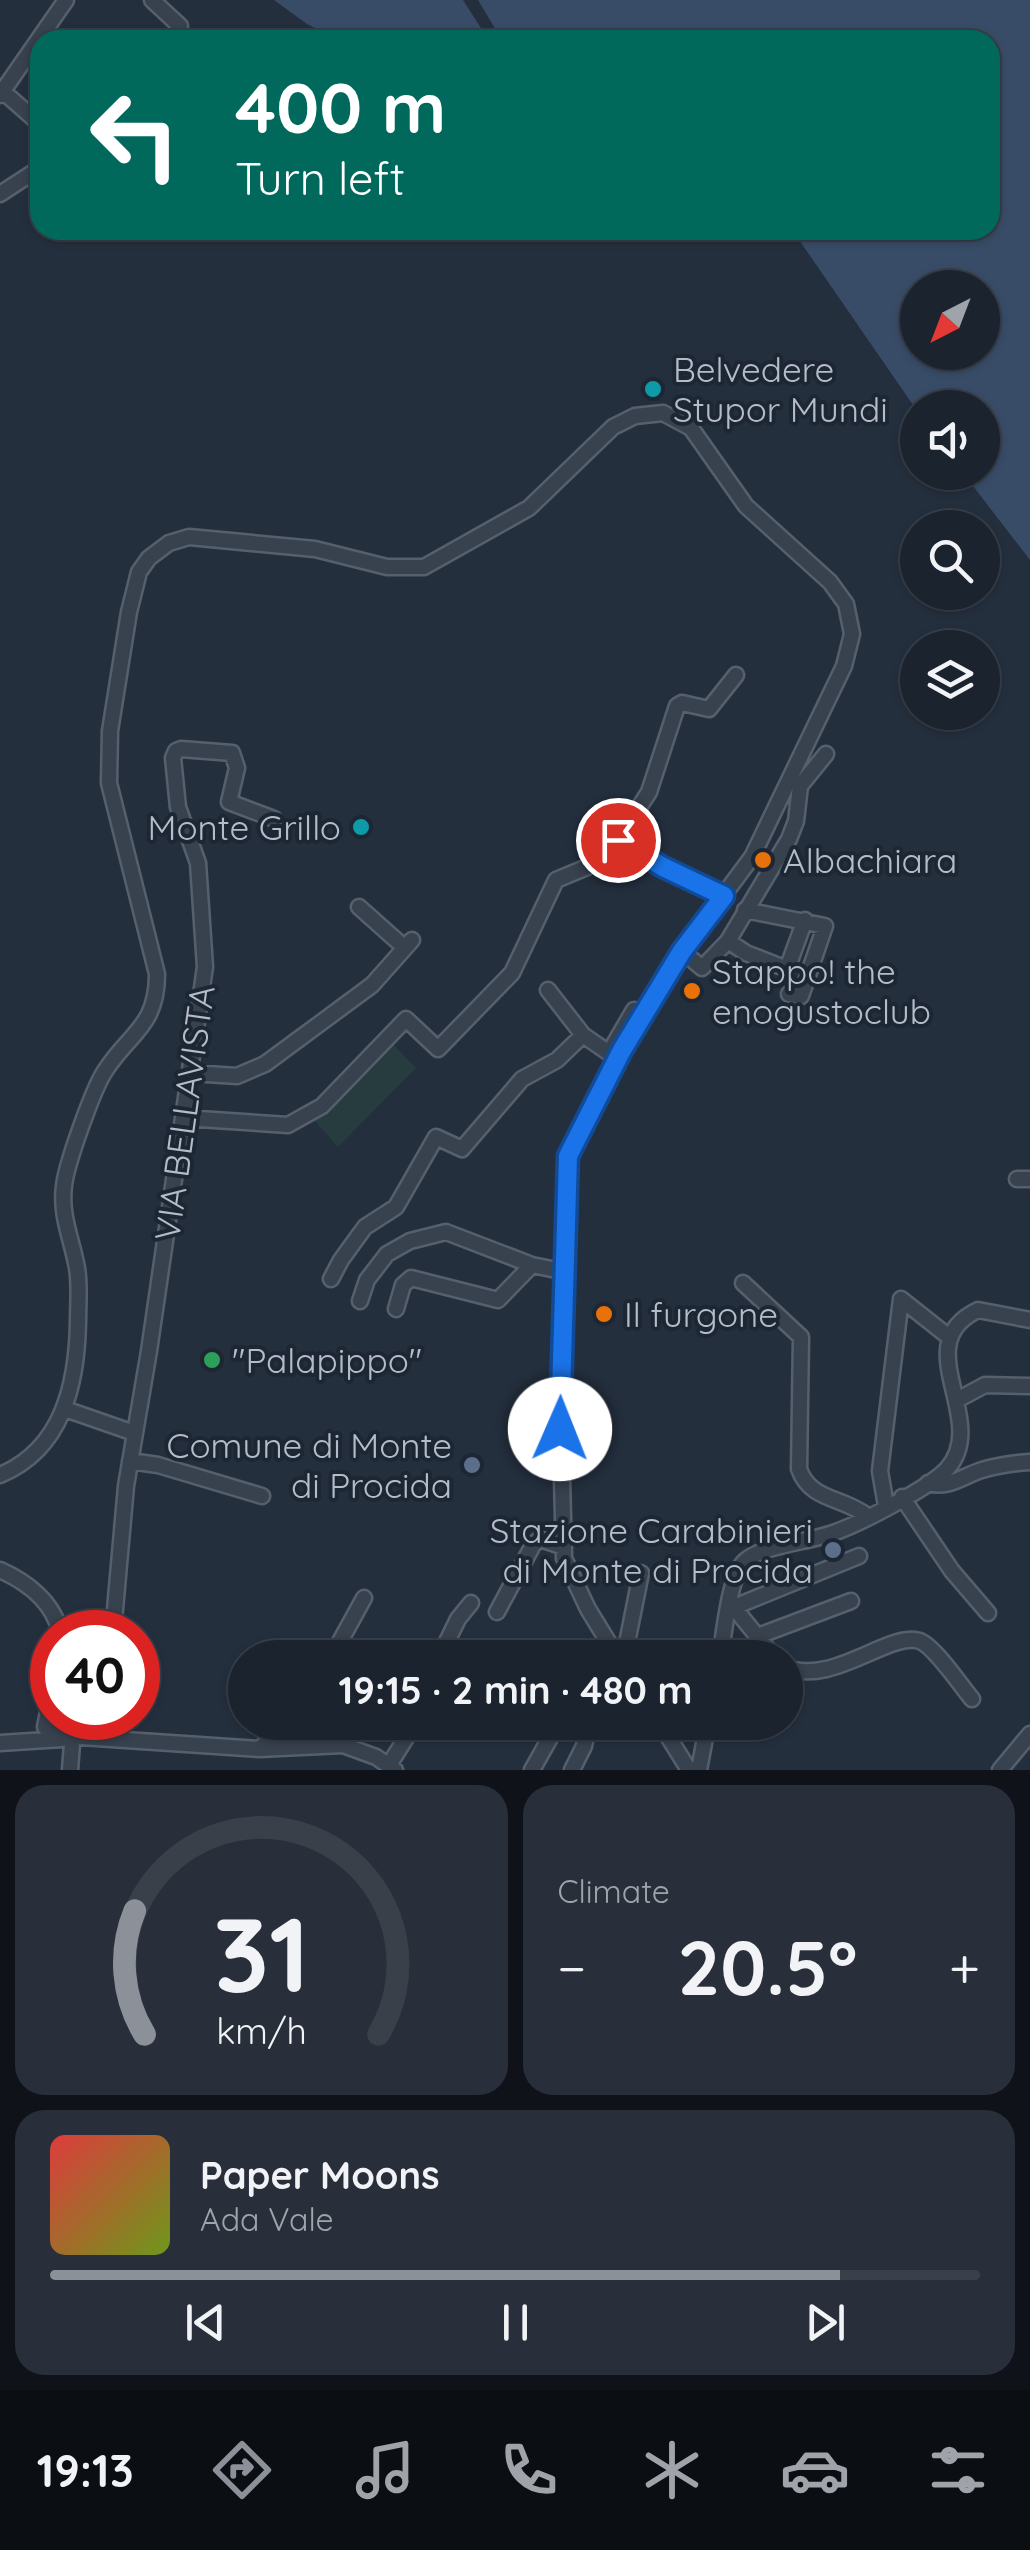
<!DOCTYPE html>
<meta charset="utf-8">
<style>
:root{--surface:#1b232e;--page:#282f3a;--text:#f1f3f6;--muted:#a0a4aa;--line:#39404a;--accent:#8c9099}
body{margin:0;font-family:Quicksand,sans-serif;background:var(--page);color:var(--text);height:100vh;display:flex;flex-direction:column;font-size:38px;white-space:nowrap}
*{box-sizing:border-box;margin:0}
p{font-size:32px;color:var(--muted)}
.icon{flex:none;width:55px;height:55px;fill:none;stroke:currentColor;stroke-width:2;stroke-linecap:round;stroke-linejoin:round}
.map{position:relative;height:1770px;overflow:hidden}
.sheet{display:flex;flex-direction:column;gap:15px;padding:15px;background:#0f1319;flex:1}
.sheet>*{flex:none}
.top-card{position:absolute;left:30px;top:30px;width:970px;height:210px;border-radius:30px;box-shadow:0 2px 8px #0004,0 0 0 2px var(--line);background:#00695c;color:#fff;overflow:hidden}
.needle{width:65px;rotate:222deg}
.fabs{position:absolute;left:900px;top:270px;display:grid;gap:20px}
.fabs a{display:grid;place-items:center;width:100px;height:100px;border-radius:50%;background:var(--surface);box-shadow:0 2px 8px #0004,0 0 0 2px var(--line);font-size:50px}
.speed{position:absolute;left:30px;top:1610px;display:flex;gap:20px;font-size:50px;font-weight:700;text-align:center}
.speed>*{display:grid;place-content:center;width:130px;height:130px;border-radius:50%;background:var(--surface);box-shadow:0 2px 8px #0004,0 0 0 2px var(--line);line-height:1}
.speed .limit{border:15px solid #d22;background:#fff;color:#111}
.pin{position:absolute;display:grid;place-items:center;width:85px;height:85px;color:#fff;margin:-42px;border:5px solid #fff;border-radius:50%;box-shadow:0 2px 10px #0007}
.me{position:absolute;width:110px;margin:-55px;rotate:1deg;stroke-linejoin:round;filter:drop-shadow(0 0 8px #0008)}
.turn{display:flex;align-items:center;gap:35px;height:210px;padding:0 40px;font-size:45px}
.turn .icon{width:130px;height:130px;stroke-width:2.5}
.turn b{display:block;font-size:70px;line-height:85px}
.big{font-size:75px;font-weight:800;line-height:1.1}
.sheet .card{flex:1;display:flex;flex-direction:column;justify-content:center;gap:15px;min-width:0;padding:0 35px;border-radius:30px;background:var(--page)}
.sheet .dial{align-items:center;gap:0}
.dial svg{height:260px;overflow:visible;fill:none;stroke:var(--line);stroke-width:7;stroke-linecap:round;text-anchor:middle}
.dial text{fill:var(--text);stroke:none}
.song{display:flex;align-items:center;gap:30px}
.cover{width:120px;height:120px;border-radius:15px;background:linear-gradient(135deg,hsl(0 70% 55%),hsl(80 70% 35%))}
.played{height:10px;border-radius:5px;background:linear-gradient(90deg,var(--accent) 85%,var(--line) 85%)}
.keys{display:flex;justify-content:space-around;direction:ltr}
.heat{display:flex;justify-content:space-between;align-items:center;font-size:55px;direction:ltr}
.sheet .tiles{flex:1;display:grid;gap:15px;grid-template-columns:1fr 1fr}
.card:last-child{grid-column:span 2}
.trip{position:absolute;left:228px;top:1640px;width:575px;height:100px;border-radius:50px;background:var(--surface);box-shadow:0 2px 8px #0004,0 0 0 2px var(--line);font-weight:800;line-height:100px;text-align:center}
.tab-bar{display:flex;height:160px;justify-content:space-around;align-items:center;background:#0b0e12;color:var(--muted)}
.tab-bar .icon{width:70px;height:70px}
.tab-bar .selected{color:var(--accent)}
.tab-bar b{font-size:45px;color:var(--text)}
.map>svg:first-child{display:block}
.green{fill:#263c3f}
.water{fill:#394c67;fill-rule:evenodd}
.pier{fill:#242f3e}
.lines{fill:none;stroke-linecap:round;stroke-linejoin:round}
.minor-casing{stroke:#565f6c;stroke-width:19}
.minor{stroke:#38414e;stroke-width:14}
.route-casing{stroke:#114b97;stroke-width:25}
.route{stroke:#1a73e8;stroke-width:18}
.culture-dot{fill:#0f9aa8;stroke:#1d2633;stroke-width:4}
.food-dot{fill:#e8710a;stroke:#1d2633;stroke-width:4}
.leisure-dot{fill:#2e9e5b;stroke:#1d2633;stroke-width:4}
.service-dot{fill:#5c6f8a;stroke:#1d2633;stroke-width:4}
.labels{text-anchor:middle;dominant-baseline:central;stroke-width:8;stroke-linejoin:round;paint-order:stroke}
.poi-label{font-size:35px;fill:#b4bcc9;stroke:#1d2633;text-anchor:start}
.street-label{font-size:35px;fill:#b4bcc9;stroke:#1d2633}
</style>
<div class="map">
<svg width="1030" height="1770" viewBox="0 0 1030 1770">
<rect width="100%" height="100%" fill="#242f3e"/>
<path class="green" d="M 392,1043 L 416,1068 L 338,1147 L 314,1120 L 322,1116 Z"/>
<path class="water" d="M 274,0 L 463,0 L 488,39 L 338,40 L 307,24 Z
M 478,0 L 1030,0 L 1030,560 L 963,473 L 982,472 L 982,408 L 918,408 L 917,411 L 792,230 L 990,230 L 990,40 L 502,40 ZM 918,288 L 982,288 L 982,352 L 918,352 Z"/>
<path class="pier" d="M 787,230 L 792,230 L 917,411 L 918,416 Z"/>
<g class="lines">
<g class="minor-casing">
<path id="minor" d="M 152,0 L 180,26
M 0,89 L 40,124
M 0,95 L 66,0
M 0,194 L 40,168
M 618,840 L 663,867 L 724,896
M 359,907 L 405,948
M 745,910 L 825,926 L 801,996 L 789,994
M 728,941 L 746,953 L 787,969 L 805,920
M 682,951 L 702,968 L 728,941 L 789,839 L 796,821 L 800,786 L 826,754
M 548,990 L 583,1035
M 191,1073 L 237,1076 L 265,1064 L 372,985 L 412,940
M 184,1118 L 288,1125 L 322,1106 L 406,1019 L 438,1049 L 512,973 L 556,880 L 604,860 L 618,840 L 649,792 L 677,706 L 682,703 L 709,709 L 736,675
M 1017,1179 L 1030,1179
M 331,1279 L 341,1260 L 365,1227 L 396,1207 L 436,1137 L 462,1149 L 522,1079 L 557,1060 L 583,1035 L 609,1053 L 634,1010 L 644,1015
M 743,1283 L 801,1337 L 799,1469 C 810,1501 844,1497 867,1516
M 901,1299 L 949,1337
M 360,1301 L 367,1280 L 387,1254 L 410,1241 L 446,1232 L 532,1265 L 566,1272
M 396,1309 L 403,1285 L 411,1278 L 498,1300 L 532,1265
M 957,1400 L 985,1385 L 1030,1386
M 65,1409 L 134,1433
M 130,1461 L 158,1465 L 262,1496
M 0,1475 C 63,1449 77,1383 78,1322 C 78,1304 80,1286 77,1268 C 72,1240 60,1215 64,1186 C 66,1165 93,1089 105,1071 C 129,1033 157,1027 157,974 L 109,783 L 110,731 L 129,612 L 139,572 L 149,558 L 169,543 L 189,537 L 315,549 L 387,567 L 424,567 L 529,508 L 613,427 L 635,416 L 663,413 L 691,428 L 746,506 L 830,582 L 846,604 L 852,634 L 844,666 L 752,857 L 682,951 L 622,1050 L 567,1156 L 560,1398 L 564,1558 L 588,1609 L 618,1658
M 928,1483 C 950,1489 962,1476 982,1470 C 998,1465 1013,1463 1030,1462
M 902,1497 L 952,1571 L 988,1613
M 886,1506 L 880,1471 L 901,1299
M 0,1570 C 27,1582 53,1602 60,1632
M 731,1604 L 775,1658
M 734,1607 L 859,1556
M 497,1612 L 533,1545 L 540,1539 L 564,1547
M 113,1632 L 126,1486 L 149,1351 L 205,967 L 198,863 L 178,807 L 173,758 L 176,751 L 181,749 L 232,753 L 237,768 L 229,802 L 274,819
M 758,1636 L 851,1601
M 331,1658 L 364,1598
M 439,1658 L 458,1619 L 471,1603
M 624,1658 L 641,1573
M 720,1658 C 724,1636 729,1575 745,1561 C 763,1545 809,1542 833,1533 C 859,1524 929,1488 947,1469 C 991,1420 906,1344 978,1310 L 1030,1320
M 785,1667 C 832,1687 889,1631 920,1641 C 935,1647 961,1686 972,1699
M 52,1691 L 45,1727 L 51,1735 L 259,1749 L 343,1745 L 376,1757 L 395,1770
M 659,1722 L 689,1770
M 0,1743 L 62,1739
M 324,1746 L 351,1727 L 351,1722
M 259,1749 L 293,1722
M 389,1765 L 416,1722
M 70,1770 L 74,1718
M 532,1770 L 559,1722
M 572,1770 L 584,1746 L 589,1722
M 699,1770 L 708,1722
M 1000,1770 L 1030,1734"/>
</g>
<use href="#minor" class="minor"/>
</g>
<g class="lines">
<g class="route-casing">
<path id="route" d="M 560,1429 L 568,1156 L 622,1050 L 682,951 L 724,896 L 663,867 L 618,840"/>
</g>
<use href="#route" class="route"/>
</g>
<g class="culture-dot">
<circle cx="653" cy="389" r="10"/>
<circle cx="361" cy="827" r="10"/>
</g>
<g class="food-dot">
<circle cx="763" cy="860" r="10"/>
<circle cx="692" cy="991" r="10"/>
<circle cx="604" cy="1314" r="10"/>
</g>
<circle class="leisure-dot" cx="212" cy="1360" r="10"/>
<g class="service-dot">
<circle cx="472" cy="1465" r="10"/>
<circle cx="833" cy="1550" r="10"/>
</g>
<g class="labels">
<g class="poi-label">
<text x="673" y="369">Belvedere<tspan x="673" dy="40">Stupor Mundi</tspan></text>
<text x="341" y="827" text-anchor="end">Monte Grillo</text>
<text x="783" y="860">Albachiara</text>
<text x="712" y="971">Stappo! the<tspan x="712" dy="40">enogustoclub</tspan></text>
<text x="624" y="1314">Il furgone</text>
<text x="232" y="1360">"Palapippo"</text>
<text x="452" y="1445" text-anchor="end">Comune di Monte<tspan x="452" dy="40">di Procida</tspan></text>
<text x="813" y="1530" text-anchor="end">Stazione Carabinieri<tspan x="813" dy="40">di Monte di Procida</tspan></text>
</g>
<g class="street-label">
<text transform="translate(184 1113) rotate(-82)">VIA BELLAVISTA</text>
</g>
</g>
</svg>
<div class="fabs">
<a><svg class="needle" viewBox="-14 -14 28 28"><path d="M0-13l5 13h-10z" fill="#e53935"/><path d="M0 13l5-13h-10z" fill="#a0a4aa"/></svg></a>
<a><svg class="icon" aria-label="sound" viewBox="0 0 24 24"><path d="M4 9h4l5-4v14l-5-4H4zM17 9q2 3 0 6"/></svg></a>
<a><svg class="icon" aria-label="search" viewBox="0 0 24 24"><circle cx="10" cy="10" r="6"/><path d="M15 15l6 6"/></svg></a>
<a><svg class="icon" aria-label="layers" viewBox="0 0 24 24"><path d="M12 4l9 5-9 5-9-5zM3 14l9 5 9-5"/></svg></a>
</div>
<div class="speed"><div class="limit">40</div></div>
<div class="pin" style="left:618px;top:840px;background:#d93025"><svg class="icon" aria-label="arrive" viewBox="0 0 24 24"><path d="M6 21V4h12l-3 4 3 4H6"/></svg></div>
<svg class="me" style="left:560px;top:1429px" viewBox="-20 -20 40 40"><circle r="19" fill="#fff"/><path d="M0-13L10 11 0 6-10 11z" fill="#1a73e8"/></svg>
<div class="trip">19:15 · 2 min · 480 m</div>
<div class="top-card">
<div class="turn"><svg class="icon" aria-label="left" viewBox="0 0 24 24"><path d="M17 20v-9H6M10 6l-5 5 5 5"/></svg><div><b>400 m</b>Turn left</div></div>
</div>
</div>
<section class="sheet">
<div class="tiles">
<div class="card dial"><svg viewBox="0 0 100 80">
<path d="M14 69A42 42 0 1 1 86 69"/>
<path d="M14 69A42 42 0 0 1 11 31" stroke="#8c9099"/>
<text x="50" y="56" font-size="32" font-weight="700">31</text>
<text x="50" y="72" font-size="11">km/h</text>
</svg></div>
<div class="card"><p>Climate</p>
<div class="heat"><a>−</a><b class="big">20.5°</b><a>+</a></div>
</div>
<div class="card">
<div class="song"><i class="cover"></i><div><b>Paper Moons</b><p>Ada Vale</p></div></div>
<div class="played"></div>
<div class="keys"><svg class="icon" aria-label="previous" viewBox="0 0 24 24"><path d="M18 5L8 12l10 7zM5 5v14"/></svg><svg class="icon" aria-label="pause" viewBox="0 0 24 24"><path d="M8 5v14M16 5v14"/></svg><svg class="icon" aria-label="next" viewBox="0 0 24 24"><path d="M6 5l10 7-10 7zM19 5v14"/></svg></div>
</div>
</div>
</section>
<nav class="tab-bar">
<b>19:13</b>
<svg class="icon selected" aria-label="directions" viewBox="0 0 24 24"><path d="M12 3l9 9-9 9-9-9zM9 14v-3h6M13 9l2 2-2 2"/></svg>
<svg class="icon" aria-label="music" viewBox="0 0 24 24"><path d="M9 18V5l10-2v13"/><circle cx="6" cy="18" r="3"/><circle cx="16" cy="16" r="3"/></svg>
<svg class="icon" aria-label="phone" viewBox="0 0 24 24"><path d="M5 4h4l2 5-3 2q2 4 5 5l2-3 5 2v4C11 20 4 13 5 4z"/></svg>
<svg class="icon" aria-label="climate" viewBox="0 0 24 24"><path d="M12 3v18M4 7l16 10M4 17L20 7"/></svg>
<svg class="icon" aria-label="car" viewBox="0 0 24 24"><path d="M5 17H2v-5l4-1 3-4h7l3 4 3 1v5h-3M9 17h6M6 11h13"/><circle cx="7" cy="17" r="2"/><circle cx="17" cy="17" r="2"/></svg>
<svg class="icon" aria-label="filters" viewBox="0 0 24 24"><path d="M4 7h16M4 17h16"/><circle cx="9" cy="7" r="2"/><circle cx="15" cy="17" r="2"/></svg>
</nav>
